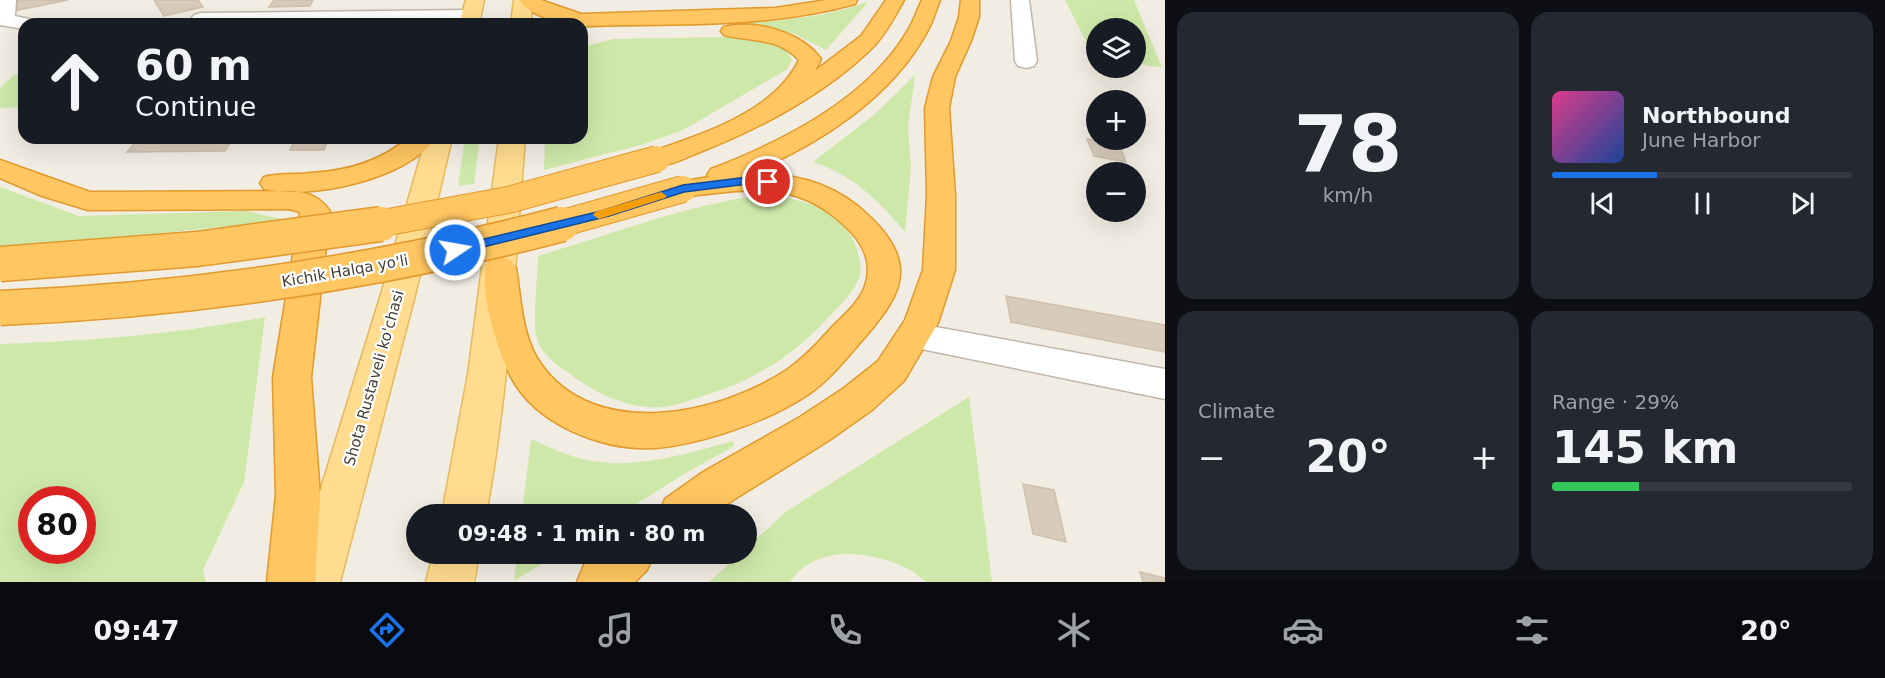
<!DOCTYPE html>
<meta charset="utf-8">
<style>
:root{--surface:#171b24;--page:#242831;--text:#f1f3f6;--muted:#9ea1a6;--line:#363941;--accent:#1a73e8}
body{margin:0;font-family:"DejaVu Sans",sans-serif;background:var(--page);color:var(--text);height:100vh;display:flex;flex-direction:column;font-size:22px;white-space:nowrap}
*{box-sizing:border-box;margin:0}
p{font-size:20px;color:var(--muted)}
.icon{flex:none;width:33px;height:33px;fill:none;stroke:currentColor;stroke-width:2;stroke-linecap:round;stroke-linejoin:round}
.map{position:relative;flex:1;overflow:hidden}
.details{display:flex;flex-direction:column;gap:12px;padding:12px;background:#0d0f14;width:720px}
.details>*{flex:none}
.banner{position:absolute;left:18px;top:18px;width:570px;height:126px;border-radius:18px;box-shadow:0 6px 24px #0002;background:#171b24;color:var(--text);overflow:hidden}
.fabs{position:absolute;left:1086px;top:18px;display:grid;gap:12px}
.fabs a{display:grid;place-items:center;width:60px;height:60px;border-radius:50%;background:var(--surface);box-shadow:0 6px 24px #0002;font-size:30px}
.speed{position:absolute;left:18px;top:486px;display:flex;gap:12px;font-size:30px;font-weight:700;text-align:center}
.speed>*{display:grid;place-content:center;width:78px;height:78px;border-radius:50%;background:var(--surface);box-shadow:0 6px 24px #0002;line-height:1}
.speed .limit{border:9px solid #d22;background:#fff;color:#111}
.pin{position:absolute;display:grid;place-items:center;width:51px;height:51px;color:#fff;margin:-26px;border:3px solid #fff;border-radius:50%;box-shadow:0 2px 6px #0007}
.me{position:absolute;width:66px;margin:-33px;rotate:78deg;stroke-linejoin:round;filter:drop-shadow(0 0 4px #0008)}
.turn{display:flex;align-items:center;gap:21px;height:126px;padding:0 18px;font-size:27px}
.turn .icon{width:78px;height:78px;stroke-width:2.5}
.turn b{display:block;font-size:42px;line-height:51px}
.big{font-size:45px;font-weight:700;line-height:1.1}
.details .card{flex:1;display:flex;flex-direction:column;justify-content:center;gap:9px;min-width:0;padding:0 21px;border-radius:18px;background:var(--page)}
.details .dial{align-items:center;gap:0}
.dial b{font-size:78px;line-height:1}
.song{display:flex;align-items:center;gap:18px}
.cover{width:72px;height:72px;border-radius:9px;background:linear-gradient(135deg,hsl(330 70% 55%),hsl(220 70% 35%))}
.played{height:6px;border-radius:3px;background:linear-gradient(90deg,var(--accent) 35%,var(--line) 35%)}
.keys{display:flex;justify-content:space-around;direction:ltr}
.heat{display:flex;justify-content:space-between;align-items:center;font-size:33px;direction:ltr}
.charge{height:9px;border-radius:4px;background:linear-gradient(90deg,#34c759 29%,var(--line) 0)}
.details .tiles{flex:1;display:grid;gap:12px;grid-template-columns:repeat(2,1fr)}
.trip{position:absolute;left:406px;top:504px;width:351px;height:60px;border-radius:30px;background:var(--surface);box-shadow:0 6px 24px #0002;font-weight:700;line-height:60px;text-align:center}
.dock{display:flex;height:96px;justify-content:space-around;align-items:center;background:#090b0e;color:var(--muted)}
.dock .icon{width:42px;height:42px}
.dock .on{color:var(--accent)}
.dock b{font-size:27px;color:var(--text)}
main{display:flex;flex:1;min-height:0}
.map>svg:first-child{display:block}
.green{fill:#cee8a9;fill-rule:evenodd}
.building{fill:#d7cbbb;stroke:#cfc0ab;stroke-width:1.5}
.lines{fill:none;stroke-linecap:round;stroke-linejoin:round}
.minor-casing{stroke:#c1b7a8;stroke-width:3}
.major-casing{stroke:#e7b95c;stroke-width:3}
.highway-casing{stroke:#e29a2d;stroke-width:3}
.minor{fill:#fff;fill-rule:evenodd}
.major{fill:#ffdc8f;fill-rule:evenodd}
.highway{fill:#ffc661;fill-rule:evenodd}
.highway-bridge-far1-casing{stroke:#e29a2d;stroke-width:28;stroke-linecap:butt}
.highway-bridge-casing{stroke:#e29a2d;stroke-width:37;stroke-linecap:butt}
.highway-bridge-far1{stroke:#ffc661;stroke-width:26}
.highway-bridge{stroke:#ffc661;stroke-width:34}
.route{fill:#1a73e8;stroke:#114b97;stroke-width:1.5}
.slow{fill:#f59e0b}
.labels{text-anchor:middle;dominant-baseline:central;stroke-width:4.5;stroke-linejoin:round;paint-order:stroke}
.street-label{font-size:15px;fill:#443d33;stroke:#fff}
</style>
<main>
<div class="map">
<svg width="1165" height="582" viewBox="0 0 1165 582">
<rect width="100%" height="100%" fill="#f2ede3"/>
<path class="green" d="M 1065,0 L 1134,0 L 1162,68 L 1136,63 L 1136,28 L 1096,28 L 1096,57 L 1094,57 Z
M 869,1 L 826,50 L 792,33 L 747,24 L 596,27 L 582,30 L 582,24 C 612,28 644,25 674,24 C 738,22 809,25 869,1 Z
M 725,37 C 744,38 786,38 792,61 L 786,70 L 774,77 L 683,130 L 644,144 L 544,170 L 545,138 L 582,138 L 582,47 L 613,39 Z
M 14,75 L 24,75 L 24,107 L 0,108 L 0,88 Z
M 915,75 L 908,127 L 911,167 L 905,232 C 879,201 852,174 813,162 L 875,114 Z
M 465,138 L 480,138 L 474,184 L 458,186 Z
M 0,187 L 79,216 L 246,211 L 286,220 L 134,236 L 0,247 Z
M 765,195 C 802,198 844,210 857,249 C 859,257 862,267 860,275 C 854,293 839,306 827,319 C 793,356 754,380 706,395 C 696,398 686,402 676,405 C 642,413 604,399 577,379 C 562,368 542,357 537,338 C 532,324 538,274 538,256 C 613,234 688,204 765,195 Z
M 265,317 L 244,482 L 203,570 L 206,582 L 0,582 L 0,344 C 89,341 177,334 265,317 ZM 32,500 L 82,500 L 82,550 L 32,550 Z
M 969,397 L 992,582 C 978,582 938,582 927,582 C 922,580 917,574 912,571 C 875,551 817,542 790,582 L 709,582 L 740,554 L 747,554 L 747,547 L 787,511 Z
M 531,439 C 549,447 567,456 587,460 C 635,470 686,454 733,441 L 734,446 L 691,470 L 620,514 L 522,514 Z
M 517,554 L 558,554 L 514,581 Z"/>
<path class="building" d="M 16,0 L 68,0 L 18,10 Z
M 154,0 L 198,0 L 203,7 L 164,16 Z
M 274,0 L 313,0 L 310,6 L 269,7 Z
M 139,138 L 233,138 L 225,151 L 127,152 Z
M 296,138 L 329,138 L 324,150 L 290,150 Z
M 1087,139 L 1119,144 L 1126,162 L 1094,156 Z
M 1006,296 L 1165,325 L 1165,352 L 1011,322 Z
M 1023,484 L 1054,490 L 1066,542 L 1033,534 Z
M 1140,572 L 1165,578 L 1165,582 L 1143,582 Z"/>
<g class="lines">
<g class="minor-casing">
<path id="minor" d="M 0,0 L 16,0 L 15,16 L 34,20 L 37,24 L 24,24 L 24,29 L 0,25 Z
M 1011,0 L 1029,0 L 1037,61 L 1034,66 L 1026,68 L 1018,66 L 1015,61 Z
M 471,10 L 478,12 L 481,16 L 478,20 L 197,24 L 191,19 L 194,15 L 201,13 Z
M 914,323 L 1165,369 L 1165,399 L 902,345 L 896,336 L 902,327 Z"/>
</g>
<g class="major-casing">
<path id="major" d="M 466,0 L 484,0 L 479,24 L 459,24 Z
M 514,0 L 532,0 L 531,24 L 511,24 Z
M 426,138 L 452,138 L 416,291 L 340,582 L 292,582 L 382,291 Z
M 499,138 L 525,138 C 515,263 509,391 486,514 L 442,514 L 468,374 Z
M 433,554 L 479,554 L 474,582 L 426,582 Z"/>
</g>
<g class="highway-casing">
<path id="highway" d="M 519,0 L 541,0 L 581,14 L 775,8 L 827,0 L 857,0 L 855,4 C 767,29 672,23 582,26 L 582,24 C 563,24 530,17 519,0 Z
M 886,0 L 904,0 C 895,16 887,32 874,46 C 829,92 759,129 700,152 C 683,159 665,169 648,165 L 644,159 L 648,153 C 699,135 774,113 799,60 C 778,37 751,42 724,35 L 721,31 L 724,27 C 755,19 802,32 821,59 L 815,71 L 861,36 Z
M 922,0 L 940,0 C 936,10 933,21 928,30 C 892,98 817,146 747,174 C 792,172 835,183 868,215 C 882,228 899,248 900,269 C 902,294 881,318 866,336 C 848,356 831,379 809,394 C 769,421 702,444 655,448 C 603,451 536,425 511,377 C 499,354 475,283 489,260 L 500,257 L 511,260 L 516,268 C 521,299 522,338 541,364 C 595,441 718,415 785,371 C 803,359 817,344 831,328 C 843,316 859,303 865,286 C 872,266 865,247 851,232 C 799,178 751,189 683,197 L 673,195 L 669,189 L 673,183 L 709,177 L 707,175 L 711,169 C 782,142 869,98 908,30 C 914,20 917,10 922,0 Z
M 961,0 L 979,0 L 979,17 L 971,41 L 955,77 L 949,108 L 955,195 L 955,270 L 938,323 L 904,381 L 872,410 L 828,441 L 733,500 L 714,514 L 659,514 L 665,499 L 703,472 L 800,417 L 844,388 L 878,361 L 905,320 L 923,270 L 927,195 L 925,108 L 933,77 L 951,41 L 959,17 Z
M 408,138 L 436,138 C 407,179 311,200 264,189 L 260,183 L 264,177 C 280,173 296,175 311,173 C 347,171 380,162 408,138 Z
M 0,160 L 90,192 L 293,191 C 309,193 320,197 330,211 L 311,377 L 320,495 L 315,582 L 267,582 L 276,495 L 273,377 L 300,212 L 289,209 L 88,210 L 42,196 L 0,178 Z
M 597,554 L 654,554 L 647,570 L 635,582 L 577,582 L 584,565 Z"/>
</g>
<use href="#minor" class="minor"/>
<use href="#major" class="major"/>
<use href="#highway" class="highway"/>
<g class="highway-bridge-far1-casing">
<path id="highway-bridge-far1" d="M 372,225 L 508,200 L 657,159
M 556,225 L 683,189"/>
</g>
<g class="highway-bridge-casing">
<path id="highway-bridge" d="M 0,264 L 197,249 L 381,224
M 0,308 C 192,300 376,273 562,224"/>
</g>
<use href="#highway-bridge-far1" class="highway-bridge-far1"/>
<use href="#highway-bridge" class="highway-bridge"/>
</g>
<path class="route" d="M 748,177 L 768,178 L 773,182 L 768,185 L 748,184 L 684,192 L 609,216 L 455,254 L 448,250 L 455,246 L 601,211 L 683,185 Z"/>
<path class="slow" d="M 661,192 L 667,196 L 665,198 L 599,219 L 593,215 L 595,212 Z"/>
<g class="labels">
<g class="street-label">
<text transform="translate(345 271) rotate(-10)">Kichik Halqa yo'li</text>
<text transform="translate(374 378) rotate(-74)">Shota Rustaveli ko'chasi</text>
</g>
</g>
</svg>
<div class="fabs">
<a><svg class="icon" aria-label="layers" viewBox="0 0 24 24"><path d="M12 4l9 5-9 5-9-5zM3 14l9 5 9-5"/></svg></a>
<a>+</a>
<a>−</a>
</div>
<div class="speed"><div class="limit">80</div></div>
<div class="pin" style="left:768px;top:182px;background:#d93025"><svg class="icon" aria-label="arrive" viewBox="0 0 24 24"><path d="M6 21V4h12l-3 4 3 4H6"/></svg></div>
<svg class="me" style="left:455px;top:250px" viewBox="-20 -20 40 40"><circle r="17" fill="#1a73e8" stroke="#fff" stroke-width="3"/><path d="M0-11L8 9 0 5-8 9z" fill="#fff"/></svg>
<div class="trip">09:48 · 1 min · 80 m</div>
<div class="banner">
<div class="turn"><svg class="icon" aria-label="ahead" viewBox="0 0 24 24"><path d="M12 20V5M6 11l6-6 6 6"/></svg><div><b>60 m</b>Continue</div></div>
</div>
</div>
<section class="details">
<div class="tiles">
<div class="card dial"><b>78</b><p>km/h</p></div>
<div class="card">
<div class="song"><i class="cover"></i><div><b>Northbound</b><p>June Harbor</p></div></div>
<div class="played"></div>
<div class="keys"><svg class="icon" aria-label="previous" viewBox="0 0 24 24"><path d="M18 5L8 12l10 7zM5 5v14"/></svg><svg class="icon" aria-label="pause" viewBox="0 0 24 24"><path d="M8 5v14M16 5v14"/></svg><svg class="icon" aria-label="next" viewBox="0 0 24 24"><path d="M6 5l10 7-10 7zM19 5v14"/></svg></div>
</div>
<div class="card"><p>Climate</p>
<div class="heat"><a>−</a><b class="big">20°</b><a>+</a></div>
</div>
<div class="card"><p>Range · 29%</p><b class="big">145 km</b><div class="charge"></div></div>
</div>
</section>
</main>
<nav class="dock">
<b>09:47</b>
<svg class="icon on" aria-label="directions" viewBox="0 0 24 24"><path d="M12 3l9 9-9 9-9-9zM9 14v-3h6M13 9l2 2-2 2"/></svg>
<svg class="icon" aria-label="music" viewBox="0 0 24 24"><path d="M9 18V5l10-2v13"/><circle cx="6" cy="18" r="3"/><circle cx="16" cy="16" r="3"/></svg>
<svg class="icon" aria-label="phone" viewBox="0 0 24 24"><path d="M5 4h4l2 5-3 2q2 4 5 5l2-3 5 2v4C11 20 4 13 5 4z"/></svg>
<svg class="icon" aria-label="climate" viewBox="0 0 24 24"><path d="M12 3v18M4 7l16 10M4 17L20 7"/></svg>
<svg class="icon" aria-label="car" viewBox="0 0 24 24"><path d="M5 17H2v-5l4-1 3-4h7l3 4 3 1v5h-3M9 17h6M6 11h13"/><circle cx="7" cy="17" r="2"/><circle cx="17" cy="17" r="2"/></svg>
<svg class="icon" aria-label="filters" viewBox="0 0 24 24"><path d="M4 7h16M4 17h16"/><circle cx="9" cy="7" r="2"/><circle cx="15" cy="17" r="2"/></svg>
<b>20°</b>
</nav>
